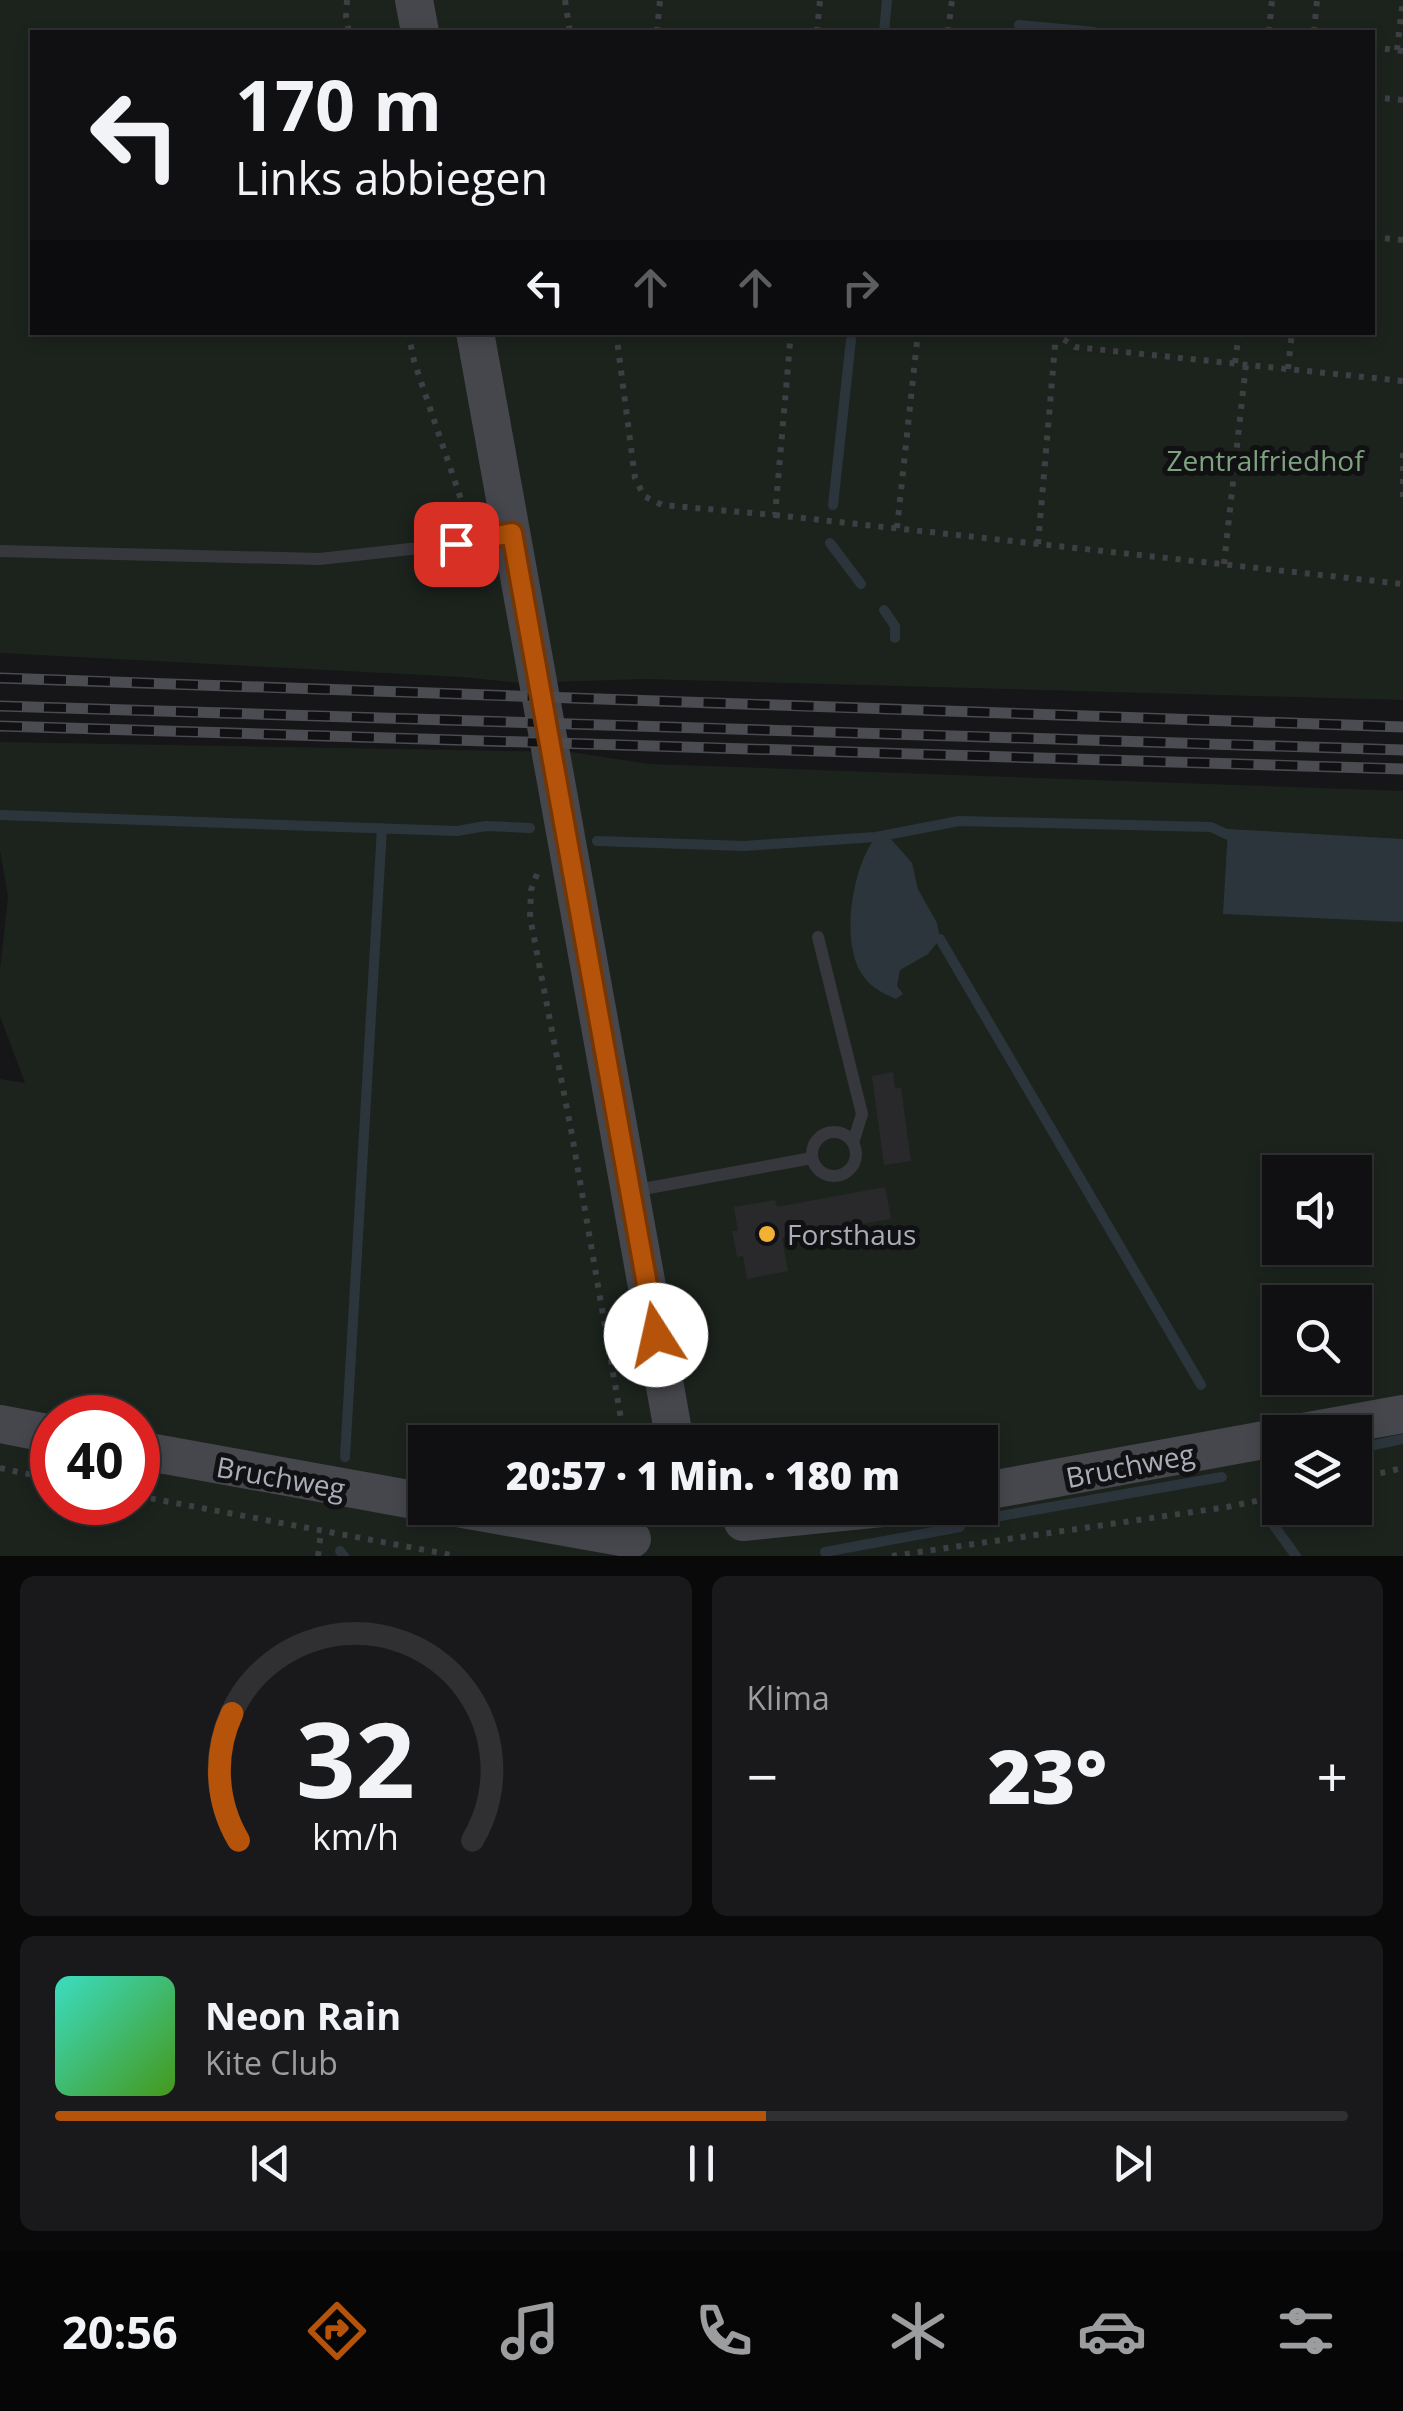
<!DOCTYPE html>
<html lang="de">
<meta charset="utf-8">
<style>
:root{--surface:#101012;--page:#19191b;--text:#f1f3f6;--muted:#9c9d9f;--line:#303032;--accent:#b45309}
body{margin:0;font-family:"Open Sans",sans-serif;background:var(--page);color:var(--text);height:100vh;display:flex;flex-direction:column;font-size:38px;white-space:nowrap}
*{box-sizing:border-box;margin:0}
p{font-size:32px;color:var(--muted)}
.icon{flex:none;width:55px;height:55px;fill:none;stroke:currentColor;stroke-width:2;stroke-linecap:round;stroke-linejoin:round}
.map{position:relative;height:1556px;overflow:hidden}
.panel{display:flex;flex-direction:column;gap:20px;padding:20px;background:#09090a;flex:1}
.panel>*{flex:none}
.hud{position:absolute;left:30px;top:30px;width:1345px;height:305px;border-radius:0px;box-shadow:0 5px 15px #0003,0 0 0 2px var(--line);background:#101012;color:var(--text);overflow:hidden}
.fabs{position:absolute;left:1262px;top:1155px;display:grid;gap:20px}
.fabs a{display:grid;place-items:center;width:110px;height:110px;border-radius:0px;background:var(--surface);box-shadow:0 5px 15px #0003,0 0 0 2px var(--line);font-size:50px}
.speed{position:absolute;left:30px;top:1395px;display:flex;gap:20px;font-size:50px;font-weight:700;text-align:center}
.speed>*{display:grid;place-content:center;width:130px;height:130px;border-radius:50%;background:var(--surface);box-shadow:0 5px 15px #0003,0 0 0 2px var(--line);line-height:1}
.speed .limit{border:15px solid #d22;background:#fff;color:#111}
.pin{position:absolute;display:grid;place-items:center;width:85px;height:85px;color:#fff;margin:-42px;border-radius:20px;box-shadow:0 5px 15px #0006}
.me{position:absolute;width:110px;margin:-55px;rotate:350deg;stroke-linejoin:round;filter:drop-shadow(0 0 8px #0008)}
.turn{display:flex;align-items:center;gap:35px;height:210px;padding:0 40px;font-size:45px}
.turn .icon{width:130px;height:130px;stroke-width:2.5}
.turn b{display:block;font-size:70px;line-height:85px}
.lanes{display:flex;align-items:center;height:95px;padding:0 40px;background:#0003;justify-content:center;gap:50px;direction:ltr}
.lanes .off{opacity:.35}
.big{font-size:75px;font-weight:800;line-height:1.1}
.panel .widget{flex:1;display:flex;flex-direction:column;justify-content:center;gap:15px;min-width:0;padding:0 35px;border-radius:15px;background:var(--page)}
.panel .dial{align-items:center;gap:0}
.dial svg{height:260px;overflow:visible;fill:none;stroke:var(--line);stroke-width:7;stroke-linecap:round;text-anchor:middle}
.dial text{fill:var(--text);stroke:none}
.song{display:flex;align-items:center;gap:30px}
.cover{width:120px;height:120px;border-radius:15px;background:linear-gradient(135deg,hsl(170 70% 55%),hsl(100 70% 35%))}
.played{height:10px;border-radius:5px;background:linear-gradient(90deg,var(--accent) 55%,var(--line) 55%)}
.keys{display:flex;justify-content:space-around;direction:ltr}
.heat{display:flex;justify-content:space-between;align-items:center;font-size:55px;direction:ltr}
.panel .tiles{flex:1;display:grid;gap:20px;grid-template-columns:1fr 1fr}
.widget:last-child{grid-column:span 2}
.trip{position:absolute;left:408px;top:1425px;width:590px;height:100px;border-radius:0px;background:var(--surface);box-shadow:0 5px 15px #0003,0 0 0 2px var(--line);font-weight:800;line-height:100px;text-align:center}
.tab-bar{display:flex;height:160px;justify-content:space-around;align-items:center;background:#060607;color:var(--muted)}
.tab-bar .icon{width:70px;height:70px}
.tab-bar .on{color:var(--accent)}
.tab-bar b{font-size:45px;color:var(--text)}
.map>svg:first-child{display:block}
.green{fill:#1c231d;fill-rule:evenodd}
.water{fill:#2c353c}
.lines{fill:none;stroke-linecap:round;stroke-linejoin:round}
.stream{stroke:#2c353c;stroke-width:10}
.building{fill:#29292c}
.path{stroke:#3d3f44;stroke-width:6;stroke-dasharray:5 8;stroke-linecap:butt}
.lane{stroke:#37383d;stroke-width:12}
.secondary{stroke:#45474d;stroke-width:38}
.rail-casing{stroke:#4a4c52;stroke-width:11}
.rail{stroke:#111113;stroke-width:8;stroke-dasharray:22;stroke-linecap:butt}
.route-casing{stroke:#753606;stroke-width:25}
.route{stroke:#b45309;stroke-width:18}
.poi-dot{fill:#f2b134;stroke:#111113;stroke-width:4}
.labels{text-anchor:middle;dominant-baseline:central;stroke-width:10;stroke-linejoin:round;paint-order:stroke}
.park-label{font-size:28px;fill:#7fa381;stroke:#111113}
.poi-label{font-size:28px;fill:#a8adb8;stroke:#111113;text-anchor:start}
.street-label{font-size:28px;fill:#a8adb8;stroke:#111113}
</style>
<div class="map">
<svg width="1403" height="1556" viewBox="0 0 1403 1556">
<rect width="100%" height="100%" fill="#161618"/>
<path class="green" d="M 0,0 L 1403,0 L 1403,700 L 644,679 L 520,683 L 462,677 L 0,653 ZM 32,32 L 1372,32 L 1372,332 L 32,332 Z
M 0,742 L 571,752 L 649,764 L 1403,791 L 1403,1556 L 0,1556 L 0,1079 L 25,1083 L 0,1016 L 0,970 L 8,897 L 0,850 ZM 1280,1172 L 1355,1172 L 1355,1248 L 1280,1248 ZM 1280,1302 L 1355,1302 L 1355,1378 L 1280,1378 ZM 52,1418 L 138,1418 L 138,1502 L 52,1502 ZM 1280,1432 L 1355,1432 L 1355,1508 L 1280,1508 ZM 425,1442 L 980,1442 L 980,1508 L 425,1508 Z"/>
<path class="water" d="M 1228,829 L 1403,839 L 1403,922 L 1223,914 Z
M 876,837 L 890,838 L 912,863 L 918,889 L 937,923 L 940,939 L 928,954 L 900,970 L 897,986 L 903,994 L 896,999 C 884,994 872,988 864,977 C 839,946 852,866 876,837 Z"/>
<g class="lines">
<path class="stream" d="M 1019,25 L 1094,32
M 884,32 L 887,0
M 833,505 L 851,340
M 830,543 L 861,584
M 884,610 L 895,626 L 895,638
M 0,815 L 457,831 L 486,826 L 530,828
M 597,841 L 744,846 L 876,837 L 959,821 L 1211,827 L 1228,835
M 940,939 L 1201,1385
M 1355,1449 L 1403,1439
M 345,1457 L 382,828
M 1271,1467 L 1280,1465
M 1000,1516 L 1222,1477
M 1269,1519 L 1296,1556
M 340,1551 L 344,1556
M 825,1552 L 960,1527"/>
</g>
<path class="building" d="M 893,1072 L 895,1088 L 901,1088 L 911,1161 L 884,1165 L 872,1076 Z
M 885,1187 L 891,1219 L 782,1238 L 788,1271 L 747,1279 L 743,1256 L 737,1257 L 732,1231 L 738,1231 L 734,1207 L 775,1200 L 777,1207 Z"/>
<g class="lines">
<path class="path" d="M 347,0 L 346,17 L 349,32
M 565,0 L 570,32
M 657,32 L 660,0
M 817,32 L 820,0
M 948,32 L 952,0
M 1269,32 L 1272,0
M 1314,32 L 1317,0
M 1372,47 L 1403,51
M 1397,50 L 1403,0
M 1372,97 L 1403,100
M 1372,237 L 1403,240
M 408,332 L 414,361 L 469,523
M 616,332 L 635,478 L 644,496 L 662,505 L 775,515 L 791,332
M 1053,332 L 1075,347 L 1403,381
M 1235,363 L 1239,332
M 1288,369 L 1292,332
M 1403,453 L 1403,505
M 775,515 L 1403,584
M 897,528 L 918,332
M 1038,544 L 1056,334
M 1224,564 L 1246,364
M 537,874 L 531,890 L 530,917 L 572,1135 L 625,1442
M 0,1468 L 52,1479
M 1355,1479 L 1403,1468
M 138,1496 L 457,1556
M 318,1556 L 321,1532
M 892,1556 L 1227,1507 L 1280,1496"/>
<path class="lane" d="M 0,551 L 319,559 L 456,544 L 509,534
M 818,937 L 862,1114 L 853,1143
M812 1154a22 22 0 1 1 44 0a22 22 0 1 1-44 0Z
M 632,1191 L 812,1158"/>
<path class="secondary" d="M 414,0 L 420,32
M 475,332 L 675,1442
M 0,1424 L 52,1434
M 1303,1432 L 1403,1414
M 138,1450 L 425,1502
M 980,1492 L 1280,1437
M 457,1508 L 632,1539
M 743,1522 L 882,1508"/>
<g class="rail-casing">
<path id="rail" d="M 0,678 L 1403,727
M 0,706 L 1403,750
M 0,726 L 1403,769"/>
</g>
<use href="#rail" class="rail"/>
</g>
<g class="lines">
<g class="route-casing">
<path id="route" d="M 456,544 L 512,533 L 656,1335"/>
</g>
<use href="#route" class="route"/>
</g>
<circle class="poi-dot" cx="767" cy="1234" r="10"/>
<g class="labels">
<g class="park-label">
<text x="1265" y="460">Zentralfriedhof</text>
</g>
<g class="poi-label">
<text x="787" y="1234">Forsthaus</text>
</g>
<g class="street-label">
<text transform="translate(1130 1465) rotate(-11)">Bruchweg</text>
<text transform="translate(281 1477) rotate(10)">Bruchweg</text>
</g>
</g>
</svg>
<div class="fabs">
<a><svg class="icon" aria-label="sound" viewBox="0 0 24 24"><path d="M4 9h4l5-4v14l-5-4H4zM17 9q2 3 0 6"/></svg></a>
<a><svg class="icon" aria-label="search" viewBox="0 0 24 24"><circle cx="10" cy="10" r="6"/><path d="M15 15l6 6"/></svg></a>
<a><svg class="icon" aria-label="layers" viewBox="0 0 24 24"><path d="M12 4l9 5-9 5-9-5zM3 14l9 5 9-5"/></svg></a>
</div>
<div class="speed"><div class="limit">40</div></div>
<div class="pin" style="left:456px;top:544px;background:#d93025"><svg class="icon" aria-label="arrive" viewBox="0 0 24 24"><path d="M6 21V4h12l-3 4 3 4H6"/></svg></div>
<svg class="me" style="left:656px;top:1335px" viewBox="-20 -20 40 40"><circle r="19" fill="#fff"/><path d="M0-13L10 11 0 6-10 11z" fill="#b45309"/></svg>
<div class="trip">20:57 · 1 Min. · 180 m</div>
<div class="hud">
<div class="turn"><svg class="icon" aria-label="left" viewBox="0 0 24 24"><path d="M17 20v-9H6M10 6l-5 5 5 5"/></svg><div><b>170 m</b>Links abbiegen</div></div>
<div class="lanes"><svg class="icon" aria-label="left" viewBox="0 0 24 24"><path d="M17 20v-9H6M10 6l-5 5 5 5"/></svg><svg class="icon off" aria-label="ahead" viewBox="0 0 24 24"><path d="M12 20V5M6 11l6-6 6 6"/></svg><svg class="icon off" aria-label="ahead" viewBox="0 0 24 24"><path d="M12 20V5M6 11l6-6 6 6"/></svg><svg class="icon off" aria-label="right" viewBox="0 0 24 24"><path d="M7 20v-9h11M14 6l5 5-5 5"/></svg></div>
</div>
</div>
<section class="panel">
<div class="tiles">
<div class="widget dial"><svg viewBox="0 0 100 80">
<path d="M14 69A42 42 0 1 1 86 69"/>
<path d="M14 69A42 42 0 0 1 12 30" stroke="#b45309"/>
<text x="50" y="56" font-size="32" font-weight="700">32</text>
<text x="50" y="72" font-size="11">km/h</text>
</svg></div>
<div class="widget"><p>Klima</p>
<div class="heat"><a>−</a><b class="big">23°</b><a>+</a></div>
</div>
<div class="widget">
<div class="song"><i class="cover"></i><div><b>Neon Rain</b><p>Kite Club</p></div></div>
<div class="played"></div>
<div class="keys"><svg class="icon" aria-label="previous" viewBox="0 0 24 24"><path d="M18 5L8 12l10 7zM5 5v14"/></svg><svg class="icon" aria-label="pause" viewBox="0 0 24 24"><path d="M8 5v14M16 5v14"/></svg><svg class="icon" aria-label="next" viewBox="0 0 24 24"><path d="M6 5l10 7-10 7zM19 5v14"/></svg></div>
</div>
</div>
</section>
<nav class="tab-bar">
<b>20:56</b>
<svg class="icon on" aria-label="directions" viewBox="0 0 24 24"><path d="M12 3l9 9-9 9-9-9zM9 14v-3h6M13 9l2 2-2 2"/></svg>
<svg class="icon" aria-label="music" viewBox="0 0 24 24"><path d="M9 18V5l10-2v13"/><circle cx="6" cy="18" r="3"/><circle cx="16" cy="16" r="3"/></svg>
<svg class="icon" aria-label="phone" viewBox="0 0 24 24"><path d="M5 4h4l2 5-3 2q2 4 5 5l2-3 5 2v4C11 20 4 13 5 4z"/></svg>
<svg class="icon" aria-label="climate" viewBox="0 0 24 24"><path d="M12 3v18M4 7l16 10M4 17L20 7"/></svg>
<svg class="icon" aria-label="car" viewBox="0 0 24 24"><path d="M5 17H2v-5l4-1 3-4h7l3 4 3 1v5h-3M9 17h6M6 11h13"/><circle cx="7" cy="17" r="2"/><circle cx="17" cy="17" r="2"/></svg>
<svg class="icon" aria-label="filters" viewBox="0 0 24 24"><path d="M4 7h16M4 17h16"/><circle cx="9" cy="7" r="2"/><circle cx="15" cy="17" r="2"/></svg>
</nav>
